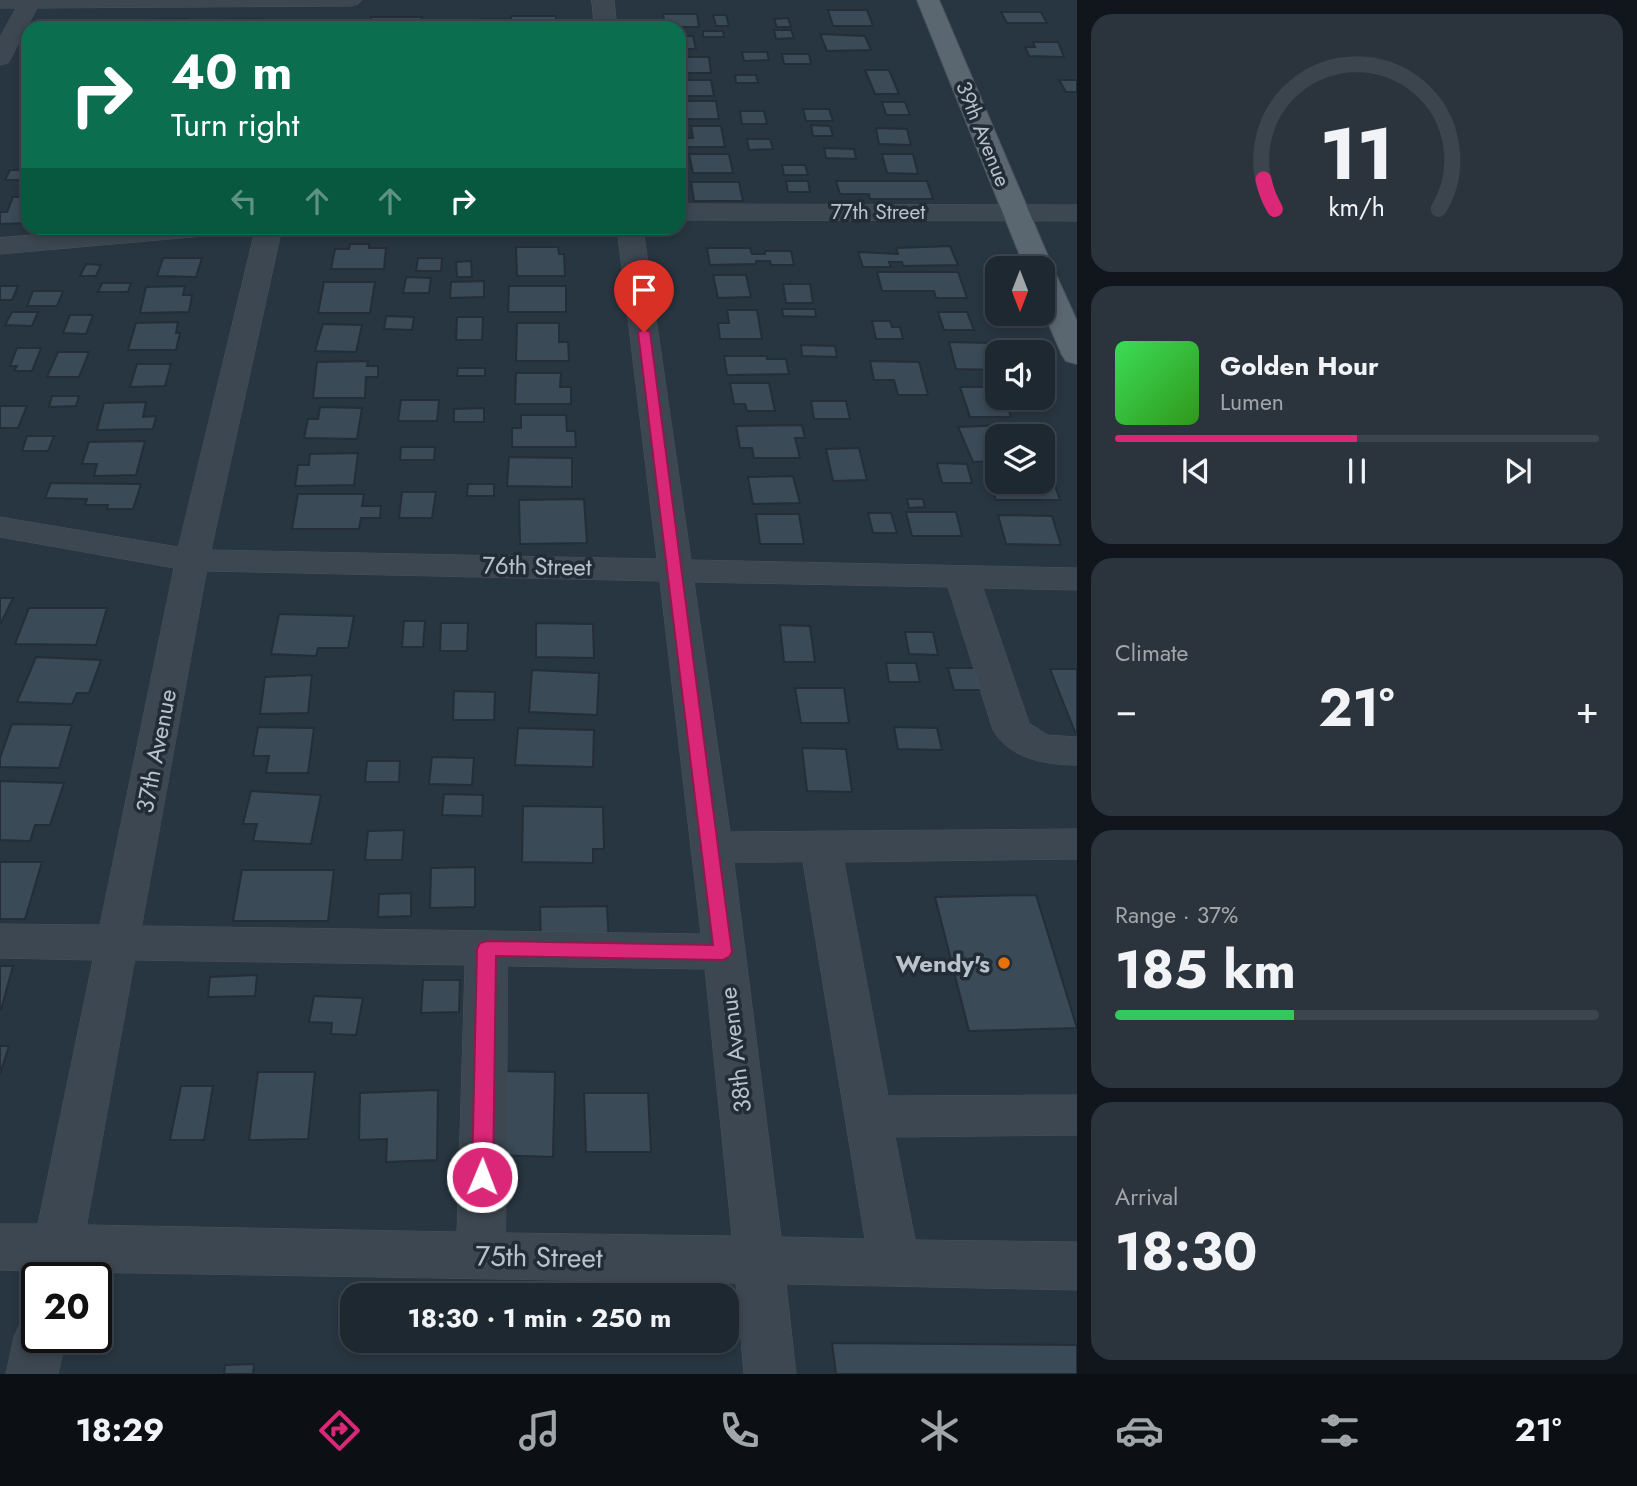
<!DOCTYPE html>
<meta charset="utf-8">
<style>
:root{--surface:#1e2831;--page:#2b343d;--text:#f1f3f6;--muted:#a1a6ab;--line:#3c444d;--accent:#db2777}
body{margin:0;font-family:Jost,sans-serif;background:var(--page);color:var(--text);height:100vh;display:flex;flex-direction:column;font-size:26px;white-space:nowrap}
*{box-sizing:border-box;margin:0}
p{font-size:23px;color:var(--muted)}
.icon{flex:none;width:38px;height:38px;fill:none;stroke:currentColor;stroke-width:2;stroke-linecap:round;stroke-linejoin:round}
.map{position:relative;flex:1;overflow:hidden}
.side{display:flex;flex-direction:column;gap:14px;padding:14px;background:#10161b;width:560px}
.side>*{flex:none}
.banner{position:absolute;left:21px;top:21px;width:665px;height:214px;border-radius:21px;box-shadow:0 4px 10px #0003,0 0 0 2px var(--line);background:#0b6e4f;color:#fff;overflow:hidden}
.needle{width:46px;rotate:180deg}
.controls{position:absolute;left:985px;top:256px;display:grid;gap:14px}
.controls a{display:grid;place-items:center;width:70px;height:70px;border-radius:14px;background:var(--surface);box-shadow:0 4px 10px #0003,0 0 0 2px var(--line);font-size:35px}
.speed{position:absolute;left:21px;top:1262px;display:flex;gap:14px;font-size:35px;font-weight:700;text-align:center}
.speed>*{display:grid;place-content:center;width:91px;height:91px;border-radius:50%;background:var(--surface);box-shadow:0 4px 10px #0003,0 0 0 2px var(--line);line-height:1}
.speed .limit{border:4px solid #111;border-radius:10px;background:#fff;color:#111}
.pin{position:absolute;display:grid;place-items:center;width:60px;height:60px;color:#fff;margin:-72px -30px;border-radius:50% 50% 50% 0;rotate:-45deg;box-shadow:0 0 7px #0007}
.pin .icon{rotate:45deg}
.me{position:absolute;width:77px;margin:-38px;rotate:1deg;stroke-linejoin:round;filter:drop-shadow(0 0 5px #0008)}
.turn{display:flex;align-items:center;gap:24px;height:147px;padding:0 35px;font-size:32px}
.turn .icon{width:91px;height:91px;stroke-width:2.5}
.turn b{display:block;font-size:49px;line-height:60px}
.lanes{display:flex;align-items:center;height:66px;padding:0 35px;background:#0003;justify-content:center;gap:35px;direction:ltr}
.lanes .off{opacity:.35}
.big{font-size:52px;font-weight:700;line-height:1.1}
.side .card{flex:1;display:flex;flex-direction:column;justify-content:center;gap:10px;min-width:0;padding:0 24px;border-radius:21px;background:var(--page)}
.side .dial{align-items:center;gap:0}
.dial svg{height:182px;overflow:visible;fill:none;stroke:var(--line);stroke-width:7;stroke-linecap:round;text-anchor:middle}
.dial text{fill:var(--text);stroke:none}
.song{display:flex;align-items:center;gap:21px}
.cover{width:84px;height:84px;border-radius:10px;background:linear-gradient(135deg,hsl(130 70% 55%),hsl(110 70% 35%))}
.played{height:7px;border-radius:4px;background:linear-gradient(90deg,var(--accent) 50%,var(--line) 50%)}
.keys{display:flex;justify-content:space-around;direction:ltr}
.heat{display:flex;justify-content:space-between;align-items:center;font-size:38px;direction:ltr}
.charge{height:10px;border-radius:5px;background:linear-gradient(90deg,#34c759 37%,var(--line) 0)}
.trip{position:absolute;left:340px;top:1283px;width:399px;height:70px;border-radius:21px;background:var(--surface);box-shadow:0 4px 10px #0003,0 0 0 2px var(--line);font-weight:700;line-height:70px;text-align:center}
.tabs{display:flex;height:112px;justify-content:space-around;align-items:center;background:#0c1014;color:var(--muted)}
.tabs .icon{width:49px;height:49px}
.tabs .active{color:var(--accent)}
.tabs b{font-size:32px;color:var(--text)}
main{display:flex;flex:1;min-height:0}
.map>svg:first-child{display:block}
.building{fill:#3a4a56;stroke:#232e38;stroke-width:2}
.lines{fill:none;stroke-linecap:round;stroke-linejoin:round}
.minor-casing{stroke:#49535d;stroke-width:1}
.major-casing{stroke:#49535d;stroke-width:2}
.minor{fill:#3c4751;fill-rule:evenodd}
.major{fill:#5a6670;fill-rule:evenodd}
.route{fill:#db2777;stroke:#8e194d;stroke-width:2}
.food-dot{fill:#e8710a;stroke:#212c36;stroke-width:2.5}
.labels{text-anchor:middle;dominant-baseline:central;stroke-width:7;stroke-linejoin:round;paint-order:stroke}
.far-street-label{font-size:21px;fill:#b9c2cb;stroke:#212c36}
.street-label{font-size:24px;fill:#b9c2cb;stroke:#212c36}
.poi-label{font-size:24px;font-weight:bold;fill:#b9c2cb;stroke:#212c36;text-anchor:end}
.near-street-label{font-size:28px;fill:#b9c2cb;stroke:#212c36}
</style>
<main>
<div class="map">
<svg width="1077" height="1374" viewBox="0 0 1077 1374">
<rect width="100%" height="100%" fill="#283641"/>
<path class="building" d="M 828,10 L 867,10 L 873,26 L 833,26 Z
M 1001,12 L 1041,12 L 1047,23 L 1007,23 Z
M 663,14 L 697,14 L 699,27 L 665,27 Z
M 713,15 L 726,15 L 729,26 L 716,26 Z
M 511,16 L 556,16 L 556,28 L 479,28 L 479,19 L 511,19 Z
M 371,17 L 422,17 L 421,23 L 428,23 L 427,28 L 369,28 Z
M 788,18 L 791,27 L 777,27 L 774,19 Z
M 188,19 L 185,28 L 143,28 L 146,20 Z
M 261,19 L 259,28 L 217,28 L 219,20 Z
M 86,22 L 134,22 L 131,28 L 84,28 Z
M 774,30 L 791,30 L 794,38 L 776,39 Z
M 703,31 L 723,31 L 724,37 L 703,37 Z
M 820,34 L 865,36 L 871,50 L 827,51 Z
M 679,36 L 693,36 L 696,49 L 679,49 Z
M 1033,42 L 1058,42 L 1064,57 L 1029,56 L 1025,47 L 1035,47 Z
M 742,52 L 767,52 L 769,60 L 744,61 Z
M 782,54 L 809,54 L 811,64 L 784,64 Z
M 679,57 L 709,57 L 711,73 L 680,73 Z
M 865,70 L 889,70 L 899,94 L 875,94 Z
M 735,75 L 756,75 L 758,83 L 736,83 Z
M 679,80 L 711,80 L 714,96 L 679,96 Z
M 1059,80 L 1077,80 L 1077,92 L 1066,92 Z
M 685,101 L 716,101 L 719,119 L 687,119 Z
M 882,102 L 905,102 L 910,115 L 886,115 Z
M 803,109 L 829,109 L 833,121 L 806,121 Z
M 740,111 L 764,111 L 767,124 L 742,124 Z
M 811,125 L 830,126 L 833,136 L 813,136 Z
M 691,126 L 721,126 L 725,147 L 685,147 L 684,138 L 693,138 Z
M 876,128 L 907,129 L 911,145 L 879,144 Z
M 747,139 L 770,139 L 773,149 L 749,150 Z
M 824,148 L 854,149 L 856,159 L 826,158 Z
M 689,154 L 729,154 L 733,173 L 693,173 Z
M 882,154 L 913,154 L 918,174 L 887,173 Z
M 24,162 L 28,162 L 28,180 L 5,180 L 10,170 L 19,170 Z
M 782,165 L 805,165 L 808,175 L 784,175 Z
M 786,181 L 808,181 L 810,192 L 788,192 Z
M 836,181 L 927,181 L 933,199 L 870,199 L 869,194 L 840,194 Z
M 691,182 L 739,182 L 743,201 L 694,201 Z
M 13,197 L 28,197 L 28,223 L 0,224 L 0,212 L 7,212 Z
M 350,244 L 369,244 L 369,248 L 386,248 L 384,269 L 331,269 L 335,249 L 349,249 Z
M 950,246 L 958,265 L 903,266 L 902,262 L 889,262 L 891,267 L 863,267 L 858,252 L 898,254 L 896,248 Z
M 516,247 L 558,247 L 559,254 L 564,254 L 565,276 L 517,276 Z
M 707,248 L 750,248 L 752,254 L 765,254 L 765,251 L 791,251 L 794,265 L 771,265 L 770,261 L 756,261 L 756,264 L 710,265 Z
M 163,258 L 202,258 L 196,277 L 157,276 Z
M 418,258 L 442,258 L 441,271 L 416,271 Z
M 471,261 L 472,277 L 457,277 L 456,262 Z
M 86,264 L 101,265 L 96,276 L 80,276 Z
M 877,272 L 958,272 L 967,298 L 936,298 L 934,291 L 882,291 Z
M 713,275 L 746,275 L 751,297 L 718,298 Z
M 406,277 L 431,278 L 429,293 L 403,293 Z
M 484,281 L 484,297 L 450,298 L 451,282 Z
M 324,282 L 375,282 L 370,313 L 318,313 Z
M 102,283 L 131,283 L 128,292 L 98,292 Z
M 783,284 L 810,284 L 813,303 L 786,303 Z
M 0,286 L 18,286 L 12,300 L 0,300 Z
M 185,286 L 183,295 L 192,295 L 189,312 L 140,313 L 146,287 Z
M 509,286 L 566,286 L 566,312 L 508,312 Z
M 33,291 L 63,291 L 57,306 L 27,306 Z
M 782,309 L 815,309 L 816,317 L 783,316 Z
M 727,310 L 757,310 L 762,339 L 720,339 L 718,323 L 729,323 Z
M 12,312 L 38,312 L 32,326 L 5,325 Z
M 938,312 L 967,312 L 974,330 L 944,330 Z
M 70,315 L 93,315 L 86,334 L 63,333 Z
M 386,316 L 414,317 L 412,330 L 384,329 Z
M 457,317 L 483,317 L 482,340 L 456,340 Z
M 872,321 L 890,321 L 892,327 L 900,327 L 903,339 L 876,339 Z
M 178,322 L 176,333 L 180,333 L 176,350 L 128,350 L 136,323 Z
M 517,323 L 559,323 L 559,342 L 568,342 L 569,361 L 516,361 Z
M 323,324 L 362,325 L 356,352 L 315,351 Z
M 949,342 L 991,343 L 998,370 L 956,369 Z
M 801,345 L 835,346 L 837,357 L 802,356 Z
M 17,348 L 41,348 L 32,371 L 14,371 L 17,366 L 10,366 Z
M 58,352 L 89,352 L 79,377 L 47,377 Z
M 724,356 L 767,356 L 767,359 L 786,359 L 789,374 L 727,375 Z
M 368,361 L 367,366 L 378,366 L 378,377 L 366,377 L 365,398 L 313,398 L 317,362 Z
M 870,361 L 919,362 L 928,395 L 898,395 L 894,380 L 874,380 Z
M 137,364 L 171,364 L 165,386 L 130,387 Z
M 458,368 L 485,368 L 485,376 L 457,376 Z
M 516,373 L 561,373 L 560,387 L 571,387 L 571,404 L 515,404 Z
M 730,383 L 769,383 L 775,411 L 747,411 L 745,404 L 734,404 Z
M 960,387 L 998,387 L 998,397 L 1004,397 L 1011,417 L 970,417 Z
M 52,396 L 79,396 L 76,406 L 49,407 Z
M 401,400 L 439,400 L 437,421 L 398,421 Z
M 811,401 L 846,401 L 850,419 L 814,419 Z
M 146,402 L 143,417 L 156,416 L 153,429 L 97,430 L 104,403 Z
M 0,406 L 27,406 L 18,428 L 0,428 Z
M 320,407 L 362,408 L 357,439 L 304,438 L 308,419 L 318,419 Z
M 484,408 L 484,422 L 454,422 L 454,409 Z
M 521,415 L 566,415 L 567,431 L 575,431 L 576,447 L 512,447 L 512,428 L 521,428 Z
M 802,425 L 805,438 L 795,438 L 800,458 L 754,458 L 752,448 L 740,448 L 736,426 Z
M 1006,425 L 1010,434 L 1019,433 L 1020,436 L 998,436 L 998,461 L 973,462 L 958,427 Z
M 27,436 L 54,436 L 48,451 L 22,451 Z
M 145,441 L 136,475 L 94,476 L 97,464 L 82,464 L 89,442 Z
M 401,447 L 435,447 L 434,460 L 400,460 Z
M 859,448 L 867,480 L 833,481 L 826,449 Z
M 358,453 L 354,485 L 295,486 L 298,465 L 309,465 L 310,454 Z
M 509,457 L 572,458 L 572,487 L 507,486 Z
M 937,463 L 967,464 L 972,483 L 942,483 Z
M 793,476 L 800,503 L 753,504 L 748,477 Z
M 989,477 L 998,477 L 998,481 L 1043,481 L 1043,478 L 1052,478 L 1060,500 L 996,500 Z
M 51,483 L 141,484 L 133,509 L 107,509 L 108,505 L 85,505 L 87,499 L 45,498 Z
M 468,484 L 494,484 L 494,496 L 467,496 Z
M 402,492 L 436,492 L 432,518 L 399,518 Z
M 298,494 L 364,494 L 362,506 L 381,506 L 380,518 L 361,518 L 359,529 L 292,529 Z
M 584,499 L 587,543 L 520,544 L 519,500 Z
M 907,499 L 923,499 L 925,507 L 909,508 Z
M 906,512 L 956,512 L 962,536 L 912,536 Z
M 868,513 L 891,513 L 897,533 L 873,533 Z
M 756,514 L 799,514 L 804,544 L 760,544 Z
M 998,515 L 1052,516 L 1061,545 L 1006,544 Z
M 0,598 L 13,598 L 1,623 L 0,623 Z
M 29,608 L 107,608 L 96,645 L 15,644 Z
M 279,614 L 354,616 L 348,648 L 318,648 L 316,656 L 271,654 Z
M 404,621 L 425,621 L 423,647 L 402,647 Z
M 441,623 L 468,623 L 467,651 L 440,651 Z
M 536,623 L 593,624 L 594,658 L 536,657 Z
M 780,625 L 810,626 L 815,662 L 784,662 Z
M 905,632 L 933,632 L 938,655 L 909,654 Z
M 36,657 L 101,660 L 89,693 L 77,693 L 72,704 L 17,702 Z
M 886,663 L 916,663 L 920,682 L 889,682 Z
M 948,668 L 979,668 L 985,690 L 954,690 Z
M 1050,669 L 1077,669 L 1077,732 L 1075,732 Z
M 532,670 L 599,673 L 597,715 L 529,712 Z
M 312,675 L 308,713 L 260,714 L 265,677 Z
M 795,688 L 844,688 L 849,723 L 801,723 Z
M 454,691 L 495,692 L 494,720 L 453,720 Z
M 12,724 L 72,725 L 59,768 L 0,767 L 0,758 Z
M 258,727 L 314,728 L 308,773 L 266,773 L 269,756 L 253,756 Z
M 894,727 L 937,728 L 942,750 L 898,749 Z
M 518,728 L 594,730 L 593,767 L 515,765 Z
M 802,748 L 846,749 L 852,792 L 807,791 Z
M 432,757 L 474,758 L 472,785 L 429,784 Z
M 367,761 L 400,761 L 399,782 L 365,782 Z
M 0,781 L 64,783 L 50,825 L 35,825 L 30,841 L 0,840 Z
M 251,791 L 321,795 L 311,844 L 253,841 L 257,824 L 243,824 Z
M 444,794 L 483,795 L 482,816 L 442,815 Z
M 523,806 L 603,807 L 604,849 L 593,849 L 593,863 L 522,862 Z
M 404,830 L 402,860 L 365,860 L 368,831 Z
M 0,862 L 42,862 L 25,919 L 0,919 Z
M 475,867 L 475,907 L 430,908 L 431,868 Z
M 242,870 L 334,870 L 328,921 L 233,921 Z
M 411,893 L 411,916 L 378,917 L 379,894 Z
M 1036,895 L 1077,1028 L 969,1031 L 935,897 Z
M 607,906 L 609,945 L 541,946 L 540,907 Z
M 0,966 L 13,966 L 1,1010 L 0,1010 Z
M 257,975 L 255,996 L 208,997 L 210,977 Z
M 423,980 L 460,980 L 459,1012 L 421,1013 Z
M 314,996 L 363,998 L 356,1035 L 331,1034 L 332,1023 L 309,1022 Z
M 0,1046 L 9,1046 L 0,1074 Z
M 500,1071 L 555,1072 L 553,1157 L 496,1155 Z
M 258,1072 L 315,1072 L 308,1139 L 249,1140 Z
M 181,1086 L 213,1086 L 204,1140 L 170,1140 Z
M 438,1090 L 437,1160 L 386,1162 L 387,1139 L 359,1140 L 360,1093 Z
M 584,1093 L 648,1093 L 651,1152 L 586,1152 Z
M 832,1343 L 1077,1345 L 1077,1374 L 836,1374 Z
M 254,1364 L 253,1374 L 224,1374 L 225,1365 Z"/>
<g class="lines">
<g class="minor-casing">
<path id="minor" d="M 0,0 L 362,0 L 358,4 L 351,6 L 37,8 L 11,58 L 8,63 L 0,65 L 0,37 L 16,8 L 0,8 Z
M 592,0 L 614,0 L 617,28 L 595,28 Z
M 679,204 L 1077,205 L 1077,221 L 679,220 Z
M 120,228 L 217,228 L 213,234 L 204,236 L 0,254 L 0,238 Z
M 256,228 L 282,228 L 211,550 L 657,559 L 617,228 L 643,228 L 691,560 L 1077,568 L 1077,590 L 983,588 L 1029,723 L 1047,735 L 1077,737 L 1077,765 C 1046,765 1010,759 993,730 L 948,587 L 694,582 L 730,832 L 1077,829 L 1077,859 L 844,862 L 888,1096 L 1077,1095 L 1077,1135 L 895,1137 L 915,1240 L 1077,1242 L 1077,1290 L 786,1284 L 796,1374 L 744,1374 L 736,1283 L 78,1272 L 77,1278 L 37,1278 L 37,1296 L 27,1278 L 28,1271 L 0,1270 L 0,1224 L 38,1224 L 93,960 L 0,958 L 0,924 L 100,925 L 174,568 L 0,537 L 0,517 L 178,547 ZM 207,571 L 660,581 L 701,934 L 142,926 ZM 803,862 L 865,1239 L 781,1237 L 734,863 ZM 135,960 L 465,965 L 457,1232 L 87,1225 ZM 508,966 L 705,969 L 732,1236 L 506,1233 Z
M 37,1313 L 37,1337 L 66,1337 L 58,1374 L 6,1374 L 14,1337 L 22,1319 Z"/>
</g>
<g class="major-casing">
<path id="major" d="M 917,0 L 939,0 L 1053,268 L 1052,271 L 1057,277 L 1077,321 L 1077,364 L 1066,361 L 1062,355 L 1043,311 L 1043,268 L 1025,268 Z"/>
</g>
<use href="#minor" class="minor"/>
<use href="#major" class="major"/>
</g>
<path class="route" d="M 644,329 L 650,332 L 732,952 L 729,957 L 723,960 L 496,956 L 493,1177 L 489,1184 L 482,1186 L 475,1184 L 472,1177 L 477,949 L 480,943 L 487,941 L 713,945 L 638,332 Z"/>
<circle class="food-dot" cx="1004" cy="963" r="7"/>
<g class="labels">
<g class="far-street-label">
<text transform="translate(983 134) rotate(68)">39th Avenue</text>
<text x="878" y="212">77th Street</text>
</g>
<g class="street-label">
<text transform="translate(537 566) rotate(1)">76th Street</text>
<text transform="translate(156 751) rotate(-79)">37th Avenue</text>
<text transform="translate(735 1050) rotate(-97)">38th Avenue</text>
</g>
<g class="poi-label">
<text x="990" y="963">Wendy's</text>
</g>
<g class="near-street-label">
<text transform="translate(539 1257) rotate(1)">75th Street</text>
</g>
</g>
</svg>
<div class="controls">
<a><svg class="needle" viewBox="-14 -14 28 28"><path d="M0-13l5 13h-10z" fill="#e53935"/><path d="M0 13l5-13h-10z" fill="#a1a6ab"/></svg></a>
<a><svg class="icon" aria-label="sound" viewBox="0 0 24 24"><path d="M4 9h4l5-4v14l-5-4H4zM17 9q2 3 0 6"/></svg></a>
<a><svg class="icon" aria-label="layers" viewBox="0 0 24 24"><path d="M12 4l9 5-9 5-9-5zM3 14l9 5 9-5"/></svg></a>
</div>
<div class="speed"><div class="limit">20</div></div>
<div class="pin" style="left:644px;top:332px;background:#d93025"><svg class="icon" aria-label="arrive" viewBox="0 0 24 24"><path d="M6 21V4h12l-3 4 3 4H6"/></svg></div>
<svg class="me" style="left:482px;top:1177px" viewBox="-20 -20 40 40"><circle r="17" fill="#db2777" stroke="#fff" stroke-width="3"/><path d="M0-11L8 9 0 5-8 9z" fill="#fff"/></svg>
<div class="trip">18:30 · 1 min · 250 m</div>
<div class="banner">
<div class="turn"><svg class="icon" aria-label="right" viewBox="0 0 24 24"><path d="M7 20v-9h11M14 6l5 5-5 5"/></svg><div><b>40 m</b>Turn right</div></div>
<div class="lanes"><svg class="icon off" aria-label="left" viewBox="0 0 24 24"><path d="M17 20v-9H6M10 6l-5 5 5 5"/></svg><svg class="icon off" aria-label="ahead" viewBox="0 0 24 24"><path d="M12 20V5M6 11l6-6 6 6"/></svg><svg class="icon off" aria-label="ahead" viewBox="0 0 24 24"><path d="M12 20V5M6 11l6-6 6 6"/></svg><svg class="icon" aria-label="right" viewBox="0 0 24 24"><path d="M7 20v-9h11M14 6l5 5-5 5"/></svg></div>
</div>
</div>
<section class="side">
<div class="card dial"><svg viewBox="0 0 100 80">
<path d="M14 69A42 42 0 1 1 86 69"/>
<path d="M14 69A42 42 0 0 1 9 56" stroke="#db2777"/>
<text x="50" y="56" font-size="32" font-weight="700">11</text>
<text x="50" y="72" font-size="11">km/h</text>
</svg></div>
<div class="card">
<div class="song"><i class="cover"></i><div><b>Golden Hour</b><p>Lumen</p></div></div>
<div class="played"></div>
<div class="keys"><svg class="icon" aria-label="previous" viewBox="0 0 24 24"><path d="M18 5L8 12l10 7zM5 5v14"/></svg><svg class="icon" aria-label="pause" viewBox="0 0 24 24"><path d="M8 5v14M16 5v14"/></svg><svg class="icon" aria-label="next" viewBox="0 0 24 24"><path d="M6 5l10 7-10 7zM19 5v14"/></svg></div>
</div>
<div class="card"><p>Climate</p>
<div class="heat"><a>−</a><b class="big">21°</b><a>+</a></div>
</div>
<div class="card"><p>Range · 37%</p><b class="big">185 km</b><div class="charge"></div></div>
<div class="card"><p>Arrival</p><b class="big">18:30</b></div>
</section>
</main>
<nav class="tabs">
<b>18:29</b>
<svg class="icon active" aria-label="directions" viewBox="0 0 24 24"><path d="M12 3l9 9-9 9-9-9zM9 14v-3h6M13 9l2 2-2 2"/></svg>
<svg class="icon" aria-label="music" viewBox="0 0 24 24"><path d="M9 18V5l10-2v13"/><circle cx="6" cy="18" r="3"/><circle cx="16" cy="16" r="3"/></svg>
<svg class="icon" aria-label="phone" viewBox="0 0 24 24"><path d="M5 4h4l2 5-3 2q2 4 5 5l2-3 5 2v4C11 20 4 13 5 4z"/></svg>
<svg class="icon" aria-label="climate" viewBox="0 0 24 24"><path d="M12 3v18M4 7l16 10M4 17L20 7"/></svg>
<svg class="icon" aria-label="car" viewBox="0 0 24 24"><path d="M5 17H2v-5l4-1 3-4h7l3 4 3 1v5h-3M9 17h6M6 11h13"/><circle cx="7" cy="17" r="2"/><circle cx="17" cy="17" r="2"/></svg>
<svg class="icon" aria-label="filters" viewBox="0 0 24 24"><path d="M4 7h16M4 17h16"/><circle cx="9" cy="7" r="2"/><circle cx="15" cy="17" r="2"/></svg>
<b>21°</b>
</nav>
